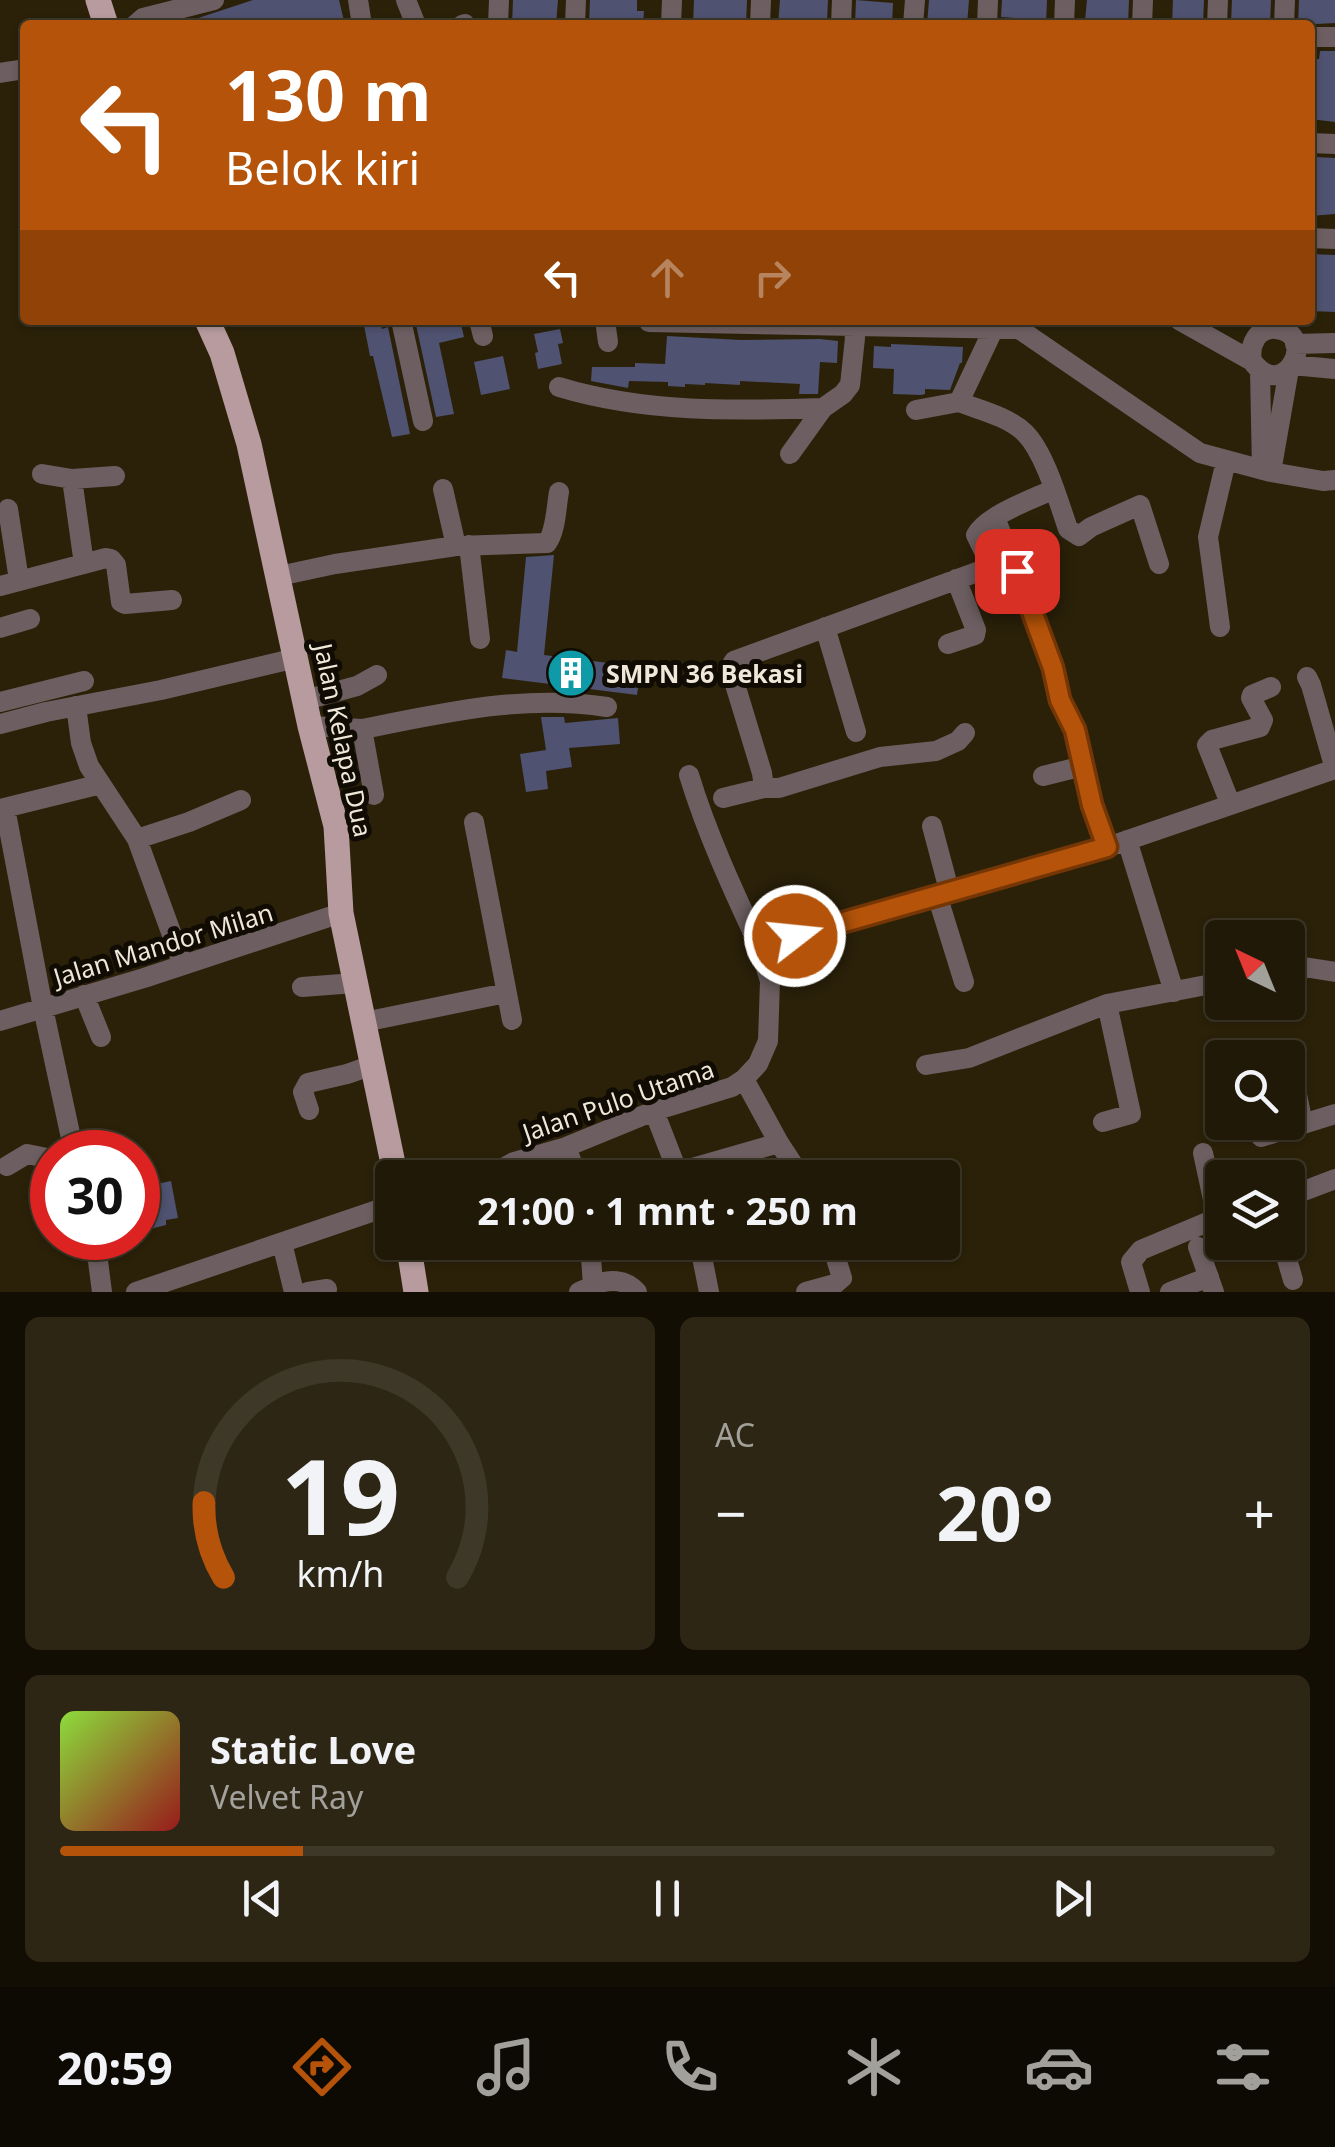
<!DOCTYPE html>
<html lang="id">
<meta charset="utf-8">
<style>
:root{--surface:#201907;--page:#2d2615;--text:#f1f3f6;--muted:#a2a09b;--line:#3d3828;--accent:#b45309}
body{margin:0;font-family:"Noto Sans",sans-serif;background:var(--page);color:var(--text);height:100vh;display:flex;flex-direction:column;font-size:38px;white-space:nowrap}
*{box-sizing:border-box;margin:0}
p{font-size:32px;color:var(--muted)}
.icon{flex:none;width:55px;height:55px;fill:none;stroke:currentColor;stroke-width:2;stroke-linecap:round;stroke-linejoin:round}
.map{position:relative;height:1292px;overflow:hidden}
.sheet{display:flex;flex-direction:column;gap:25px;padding:25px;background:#120e04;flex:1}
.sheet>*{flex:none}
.top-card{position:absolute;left:20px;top:20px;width:1295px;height:305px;border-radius:10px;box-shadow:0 2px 8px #0004,0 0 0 2px var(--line);background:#b45309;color:#fff;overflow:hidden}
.needle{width:65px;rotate:317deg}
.tools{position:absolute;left:1205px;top:920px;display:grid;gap:20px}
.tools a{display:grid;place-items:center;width:100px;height:100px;border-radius:10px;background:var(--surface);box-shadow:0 2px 8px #0004,0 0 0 2px var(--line);font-size:50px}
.speed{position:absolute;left:30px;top:1130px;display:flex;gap:20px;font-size:50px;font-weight:700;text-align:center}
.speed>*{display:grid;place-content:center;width:130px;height:130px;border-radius:50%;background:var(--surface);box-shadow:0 2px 8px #0004,0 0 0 2px var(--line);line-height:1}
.speed .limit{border:15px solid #d22;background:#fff;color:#111}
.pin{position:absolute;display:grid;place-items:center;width:85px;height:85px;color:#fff;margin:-42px;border-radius:20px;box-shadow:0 5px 15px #0006}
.me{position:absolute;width:110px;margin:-55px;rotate:74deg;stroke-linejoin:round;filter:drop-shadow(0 0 8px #0008)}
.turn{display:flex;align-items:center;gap:35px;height:210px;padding:0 40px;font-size:45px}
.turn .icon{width:130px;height:130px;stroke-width:2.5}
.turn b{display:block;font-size:70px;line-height:85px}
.lanes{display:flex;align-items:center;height:95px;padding:0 40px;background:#0003;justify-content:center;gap:50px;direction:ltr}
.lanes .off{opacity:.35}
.big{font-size:75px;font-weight:700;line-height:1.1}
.sheet .card{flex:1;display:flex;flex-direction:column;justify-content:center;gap:15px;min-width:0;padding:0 35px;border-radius:15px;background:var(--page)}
.sheet .dial{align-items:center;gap:0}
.dial svg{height:260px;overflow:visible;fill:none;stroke:var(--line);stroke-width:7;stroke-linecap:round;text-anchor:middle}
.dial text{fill:var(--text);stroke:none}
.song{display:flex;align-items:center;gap:30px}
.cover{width:120px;height:120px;border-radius:15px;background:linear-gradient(135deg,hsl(90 70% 55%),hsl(0 70% 35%))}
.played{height:10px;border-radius:5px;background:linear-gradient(90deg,var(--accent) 20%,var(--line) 20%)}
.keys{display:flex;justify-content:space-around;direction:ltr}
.heat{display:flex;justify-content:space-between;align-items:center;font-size:55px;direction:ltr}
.sheet .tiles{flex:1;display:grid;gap:25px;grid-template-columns:1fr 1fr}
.card:last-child{grid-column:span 2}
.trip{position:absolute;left:375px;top:1160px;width:585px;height:100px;border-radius:10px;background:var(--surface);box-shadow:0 2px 8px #0004,0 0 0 2px var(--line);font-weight:700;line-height:100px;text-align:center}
.dock{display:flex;height:160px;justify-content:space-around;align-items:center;background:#0d0a03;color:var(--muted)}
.dock .icon{width:70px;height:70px}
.dock .current{color:var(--accent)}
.dock b{font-size:45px;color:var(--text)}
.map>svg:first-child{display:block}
.building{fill:#4f5270}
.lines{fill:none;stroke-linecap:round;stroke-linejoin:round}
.minor{stroke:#6d5f61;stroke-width:20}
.major{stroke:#b79b9f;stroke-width:25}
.route-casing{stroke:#753606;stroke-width:25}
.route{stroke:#b45309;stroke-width:18}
.labels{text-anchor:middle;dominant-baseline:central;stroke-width:10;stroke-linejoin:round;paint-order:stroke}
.poi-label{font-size:25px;font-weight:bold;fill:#efe8da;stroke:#100b03;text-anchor:start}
.street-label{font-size:25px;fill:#efe8da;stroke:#100b03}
</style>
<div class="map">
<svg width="1335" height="1292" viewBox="0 0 1335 1292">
<rect width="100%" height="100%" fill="#2b2109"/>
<path class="building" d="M 253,0 L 339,0 L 345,25 L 177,25 Z
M 513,0 L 558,0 L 556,25 L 512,25 Z
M 590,0 L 637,0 L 637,11 L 644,11 L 643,25 L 589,25 Z
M 694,0 L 747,0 L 746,25 L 693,25 Z
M 780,0 L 828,0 L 827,23 L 794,21 L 794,25 L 778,25 Z
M 856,0 L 893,3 L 892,25 L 855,24 Z
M 929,0 L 969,0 L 967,25 L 927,25 Z
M 1002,0 L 1047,0 L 1046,23 L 1026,22 L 1027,19 L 1001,17 Z
M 1087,0 L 1129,0 L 1128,25 L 1106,25 L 1106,23 L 1085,21 Z
M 1173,0 L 1204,0 L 1203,25 L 1172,25 Z
M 1232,0 L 1271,0 L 1270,24 L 1231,23 Z
M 1299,0 L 1335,0 L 1335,23 L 1298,25 Z
M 1320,51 L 1335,51 L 1335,122 L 1310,119 L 1310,59 L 1319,59 Z
M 1317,157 L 1335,158 L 1335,214 L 1310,216 L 1310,159 L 1317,160 Z
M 1310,254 L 1335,255 L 1335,312 L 1310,311 Z
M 363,320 L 380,320 L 382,329 L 388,327 L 410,434 L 392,437 L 373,356 L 370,356 Z
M 415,320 L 460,320 L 464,337 L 439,343 L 454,414 L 436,417 Z
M 560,329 L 563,343 L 558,344 L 562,364 L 538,369 L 535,353 L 538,352 L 534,334 Z
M 667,336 L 741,340 L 820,339 L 838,341 L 837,363 L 820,362 L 818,394 L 799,394 L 800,384 L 740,381 L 740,385 L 705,383 L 705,385 L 685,384 L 685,387 L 668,386 L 668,382 L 629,381 L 628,388 L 591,381 L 592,367 L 635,367 L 635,363 L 665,364 Z
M 891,344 L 963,347 L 962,363 L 960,363 L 950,390 L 925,389 L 925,394 L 921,395 L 893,394 L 894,369 L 873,368 L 874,346 L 891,347 Z
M 503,356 L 510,389 L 481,395 L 474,362 Z
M 554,555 L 544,655 L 641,667 L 637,695 L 502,678 L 506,650 L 517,652 L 526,557 Z
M 541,717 L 564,717 L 565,723 L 618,718 L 620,744 L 569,748 L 572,767 L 546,771 L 548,789 L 526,792 L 520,754 L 546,750 Z
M 171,1181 L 178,1218 L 166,1220 L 166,1225 L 138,1232 L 138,1188 Z"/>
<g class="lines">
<path class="minor" d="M 358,0 L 362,25
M 406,0 L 416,25
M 135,25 L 143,18 L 214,0
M 462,25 L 465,24
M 498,25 L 499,0
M 575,25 L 576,0
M 671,25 L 672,0
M 760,25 L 761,0
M 841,25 L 842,0
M 913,25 L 915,0
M 987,25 L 988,0
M 1064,25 L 1065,0
M 1142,25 L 1143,0
M 1217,25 L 1218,0
M 1284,25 L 1285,0
M 1310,37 L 1335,37
M 0,73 L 25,69
M 1310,143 L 1335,144
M 1310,238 L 1335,239
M 401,320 L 423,421
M 479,320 L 483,336
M 605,320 L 608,342
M 1179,320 L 1252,361 C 1284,405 1320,333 1276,329 C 1257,327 1249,345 1252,361
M 649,322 L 1019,329 L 1200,453 L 1271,472 L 1323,481 L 1335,480
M 994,328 L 959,402 C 980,410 1009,417 1025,433 C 1045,453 1059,503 1068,529 L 1079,536 L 1091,527 L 1140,505 L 1159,564
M 1295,344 L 1335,343
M 1292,365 L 1335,369
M 1260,370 L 1262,470
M 559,387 C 645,413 734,411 823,408
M 916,410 L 959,402
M 790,454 L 823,408 L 843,394 L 850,385 L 855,338 L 852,320
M 1271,472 L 1289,369
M 42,474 L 72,479 L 84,564
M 72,479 L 115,476
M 443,489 L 456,546
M 8,509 L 19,580
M 995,518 L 1028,598 L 1053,668 L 1060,700 L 1075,730 L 1092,805 L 1107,847
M 469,545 L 480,639
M 279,576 L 335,564 L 456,546 L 547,543 C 556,531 556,508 559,492
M 0,586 L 106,558 L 111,559 L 116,565 L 121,602 L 125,604 L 172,600
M 825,627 L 856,732
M 1220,627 L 1208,537 L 1226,461
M 0,628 L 30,619
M 948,644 L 975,635 L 976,630 L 956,579
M 1307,677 L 1311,685 L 1335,769
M 305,700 L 357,686 L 377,675
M 0,702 L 84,681
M 76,706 L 81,743 L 89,766 L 137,839
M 0,724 L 46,712 L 161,690 L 296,658
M 310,726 L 362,729 L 374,795
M 362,729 C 445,713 522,694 607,707
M 689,775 C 707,834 733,890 759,946
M 1043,776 L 1083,766
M 764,788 L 779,788 L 880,757 L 936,751 L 958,741 L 965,733
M 723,798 L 764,788 L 762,773 L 730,668 L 734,661 L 988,568 L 990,564 L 976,535 C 987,515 1033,499 1054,489
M 1230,803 L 1207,745 L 1212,740 L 1260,727 L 1263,720 L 1251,698 L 1252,695 L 1271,687
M 5,808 L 43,1008 L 74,1152
M 0,809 L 101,784
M 474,822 L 512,1020
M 932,826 L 949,890
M 1127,840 L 1174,992
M 937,895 L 964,982
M 183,965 L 137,839 L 189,822 L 241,800
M 1288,970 L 1304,967 L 1335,972
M 302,987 L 355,983
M 84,995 L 101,1037
M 0,1021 L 144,978 L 341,913
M 364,1022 L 506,993
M 1290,1060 L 1303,1124
M 926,1065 L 969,1058 L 1107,1004 L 1222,982
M 744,1079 L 779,1143 L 802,1178
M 309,1110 L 303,1092 L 308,1083 L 347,1074 L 373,1065
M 654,1111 L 680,1178
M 1103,1122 L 1131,1114 L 1107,1004
M 1261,1137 L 1335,1114
M 566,1147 L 578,1178
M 1203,1153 L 1217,1218
M 7,1166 L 27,1154 L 52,1159
M 678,1172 L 779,1143
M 485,1178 L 514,1162 L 566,1147 L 654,1111 L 732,1087 L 744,1079 L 758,1064 L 768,1041 L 770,981 L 759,946 L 1099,850 L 1335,769
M 1288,1197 L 1335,1179
M 95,1238 L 102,1292
M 699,1242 L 709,1292
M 1282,1242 L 1293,1280
M 282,1243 L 294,1292
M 1198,1247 L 1214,1292
M 593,1286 C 608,1278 626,1279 637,1292
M 136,1292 L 392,1205
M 308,1292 L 327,1289
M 579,1292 L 593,1286 L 590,1242
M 806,1292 L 835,1284 L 842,1278 L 831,1242
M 1140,1292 L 1131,1262 L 1141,1250 L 1222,1216
M 1170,1292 L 1209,1277"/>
<path class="major" d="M 98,0 L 106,25
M 207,320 L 222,353 L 249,444 L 310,726 L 336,826 L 341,913 L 396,1178
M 408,1242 L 416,1292"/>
</g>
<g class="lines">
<g class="route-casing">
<path id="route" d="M 795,936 L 1107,847 L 1092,805 L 1075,730 L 1060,700 L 1053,668 L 1017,571"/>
</g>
<use href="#route" class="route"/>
</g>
<defs>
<g id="building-disc" transform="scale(2.5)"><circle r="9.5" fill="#0f9aa8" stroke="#100b03"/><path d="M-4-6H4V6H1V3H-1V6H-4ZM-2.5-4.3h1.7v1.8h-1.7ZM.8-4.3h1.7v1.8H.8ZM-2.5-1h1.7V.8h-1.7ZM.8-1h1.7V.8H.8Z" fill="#fff"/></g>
</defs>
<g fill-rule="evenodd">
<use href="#building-disc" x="571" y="673"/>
</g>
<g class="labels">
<g class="poi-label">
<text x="606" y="673">SMPN 36 Bekasi</text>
</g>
<g class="street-label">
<text transform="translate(344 740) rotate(78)">Jalan Kelapa Dua</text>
<text transform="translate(163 944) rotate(-17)">Jalan Mandor Milan</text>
<text transform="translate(618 1100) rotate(-19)">Jalan Pulo Utama</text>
</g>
</g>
</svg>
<div class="tools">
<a><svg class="needle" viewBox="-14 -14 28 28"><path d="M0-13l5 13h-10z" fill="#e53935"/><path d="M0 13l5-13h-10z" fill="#a2a09b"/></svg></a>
<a><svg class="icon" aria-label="search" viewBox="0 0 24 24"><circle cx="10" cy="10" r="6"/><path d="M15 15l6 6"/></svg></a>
<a><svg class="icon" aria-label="layers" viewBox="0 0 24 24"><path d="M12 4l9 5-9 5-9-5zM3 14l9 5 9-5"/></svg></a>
</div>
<div class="speed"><div class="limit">30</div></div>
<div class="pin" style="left:1017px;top:571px;background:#d93025"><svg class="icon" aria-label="arrive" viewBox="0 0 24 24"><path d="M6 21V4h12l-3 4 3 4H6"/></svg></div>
<svg class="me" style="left:795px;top:936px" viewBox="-20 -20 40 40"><circle r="17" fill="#b45309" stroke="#fff" stroke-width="3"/><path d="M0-11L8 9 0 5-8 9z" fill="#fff"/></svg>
<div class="trip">21:00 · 1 mnt · 250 m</div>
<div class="top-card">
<div class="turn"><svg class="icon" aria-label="left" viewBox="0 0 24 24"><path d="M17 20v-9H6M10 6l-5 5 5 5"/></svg><div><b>130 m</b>Belok kiri</div></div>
<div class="lanes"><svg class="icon" aria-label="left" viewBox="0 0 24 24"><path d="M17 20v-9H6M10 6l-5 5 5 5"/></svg><svg class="icon off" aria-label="ahead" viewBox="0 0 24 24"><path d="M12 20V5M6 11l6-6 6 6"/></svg><svg class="icon off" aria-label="right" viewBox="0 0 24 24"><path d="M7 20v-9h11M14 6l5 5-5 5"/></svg></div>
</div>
</div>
<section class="sheet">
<div class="tiles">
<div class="card dial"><svg viewBox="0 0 100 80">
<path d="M14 69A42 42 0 1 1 86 69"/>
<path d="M14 69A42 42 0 0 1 8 46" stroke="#b45309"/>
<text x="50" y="56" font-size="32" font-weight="700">19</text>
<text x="50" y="72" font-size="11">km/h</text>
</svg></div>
<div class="card"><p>AC</p>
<div class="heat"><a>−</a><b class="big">20°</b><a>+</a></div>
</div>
<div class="card">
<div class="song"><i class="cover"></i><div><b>Static Love</b><p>Velvet Ray</p></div></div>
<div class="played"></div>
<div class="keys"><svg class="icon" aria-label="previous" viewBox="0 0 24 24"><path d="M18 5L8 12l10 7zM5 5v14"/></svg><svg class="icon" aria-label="pause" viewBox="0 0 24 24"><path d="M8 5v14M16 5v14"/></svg><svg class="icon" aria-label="next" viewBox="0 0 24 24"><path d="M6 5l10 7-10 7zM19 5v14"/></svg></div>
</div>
</div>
</section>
<nav class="dock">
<b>20:59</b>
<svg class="icon current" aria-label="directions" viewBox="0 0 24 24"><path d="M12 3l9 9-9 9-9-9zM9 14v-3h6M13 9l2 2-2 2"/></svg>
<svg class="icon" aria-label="music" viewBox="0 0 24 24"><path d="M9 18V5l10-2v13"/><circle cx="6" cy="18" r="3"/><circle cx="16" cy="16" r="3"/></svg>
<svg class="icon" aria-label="phone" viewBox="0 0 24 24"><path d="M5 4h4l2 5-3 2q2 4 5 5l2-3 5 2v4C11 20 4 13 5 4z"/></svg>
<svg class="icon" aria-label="climate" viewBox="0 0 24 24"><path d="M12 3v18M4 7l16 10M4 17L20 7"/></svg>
<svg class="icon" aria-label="car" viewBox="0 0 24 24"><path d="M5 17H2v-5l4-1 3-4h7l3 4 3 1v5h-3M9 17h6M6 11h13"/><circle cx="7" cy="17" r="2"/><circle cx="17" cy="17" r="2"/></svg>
<svg class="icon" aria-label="filters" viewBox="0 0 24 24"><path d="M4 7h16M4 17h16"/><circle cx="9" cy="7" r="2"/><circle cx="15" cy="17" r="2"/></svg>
</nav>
